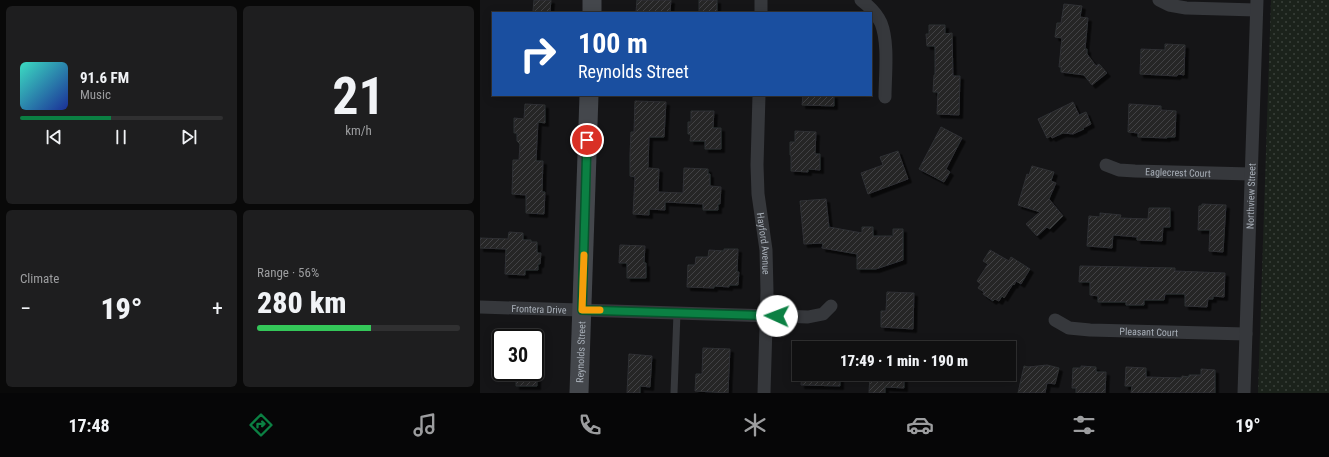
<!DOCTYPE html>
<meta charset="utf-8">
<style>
:root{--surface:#101011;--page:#1e1e1f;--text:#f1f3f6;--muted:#9c9d9f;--line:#303031;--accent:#0b8043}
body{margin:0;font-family:"Roboto Condensed",sans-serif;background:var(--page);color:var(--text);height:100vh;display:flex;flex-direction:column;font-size:15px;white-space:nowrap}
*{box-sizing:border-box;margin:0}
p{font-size:13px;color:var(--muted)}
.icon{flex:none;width:22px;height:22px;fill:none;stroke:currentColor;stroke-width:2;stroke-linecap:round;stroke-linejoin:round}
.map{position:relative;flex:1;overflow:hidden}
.panel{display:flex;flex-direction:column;gap:6px;padding:6px;background:#090909;width:480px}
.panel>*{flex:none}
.guide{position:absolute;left:12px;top:12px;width:380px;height:84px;border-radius:0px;box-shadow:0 2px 10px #0003,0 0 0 1px var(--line);background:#1a4fa0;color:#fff;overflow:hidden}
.speed{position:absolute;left:12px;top:329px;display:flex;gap:8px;font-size:20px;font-weight:700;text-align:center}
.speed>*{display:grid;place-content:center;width:52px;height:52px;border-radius:50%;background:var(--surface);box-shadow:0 2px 10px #0003,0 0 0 1px var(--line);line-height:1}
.speed .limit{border:2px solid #111;border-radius:6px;background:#fff;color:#111}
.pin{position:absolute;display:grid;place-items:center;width:34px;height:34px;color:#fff;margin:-17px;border:2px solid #fff;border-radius:50%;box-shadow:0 1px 4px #0007}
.me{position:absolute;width:44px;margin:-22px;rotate:272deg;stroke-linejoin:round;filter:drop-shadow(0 0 3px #0008)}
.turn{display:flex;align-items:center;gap:14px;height:84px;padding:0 20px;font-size:18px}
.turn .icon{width:52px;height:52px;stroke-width:2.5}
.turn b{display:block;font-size:28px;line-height:34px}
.big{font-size:30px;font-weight:800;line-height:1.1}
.panel .tile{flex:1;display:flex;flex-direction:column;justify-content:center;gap:6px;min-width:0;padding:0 14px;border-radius:6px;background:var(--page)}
.panel .dial{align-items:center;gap:0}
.dial b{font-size:52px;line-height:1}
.song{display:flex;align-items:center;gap:12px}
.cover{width:48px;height:48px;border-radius:6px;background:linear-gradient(135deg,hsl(170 70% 55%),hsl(230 70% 35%))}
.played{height:4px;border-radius:2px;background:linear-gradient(90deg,var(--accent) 45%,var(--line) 45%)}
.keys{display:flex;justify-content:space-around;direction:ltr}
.heat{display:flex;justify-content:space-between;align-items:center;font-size:22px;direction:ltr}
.charge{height:6px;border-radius:3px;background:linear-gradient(90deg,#34c759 56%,var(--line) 0)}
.panel .tiles{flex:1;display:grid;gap:6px;grid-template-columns:repeat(2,1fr)}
.trip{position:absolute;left:312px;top:341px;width:224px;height:40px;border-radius:0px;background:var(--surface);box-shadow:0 2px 10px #0003,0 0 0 1px var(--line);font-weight:800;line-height:40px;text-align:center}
.menu{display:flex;height:64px;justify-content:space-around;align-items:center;background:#060607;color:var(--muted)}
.menu .icon{width:28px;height:28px}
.menu .active{color:var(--accent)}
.menu b{font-size:18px;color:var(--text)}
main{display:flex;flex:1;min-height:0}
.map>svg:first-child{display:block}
.grass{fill:url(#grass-dots)}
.building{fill:url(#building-hatch);stroke:#2f3033;filter:url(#shadow)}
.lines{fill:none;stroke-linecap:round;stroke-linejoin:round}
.lane{stroke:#36383c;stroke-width:7}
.street{stroke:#36383c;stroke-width:13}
.secondary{stroke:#44474c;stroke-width:19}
.route-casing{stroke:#07532c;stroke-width:10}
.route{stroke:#0b8043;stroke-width:7}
.slow{stroke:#f59e0b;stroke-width:7}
.labels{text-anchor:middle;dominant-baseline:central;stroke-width:4;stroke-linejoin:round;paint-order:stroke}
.street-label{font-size:10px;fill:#a7aeb7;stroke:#101012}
</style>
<main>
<section class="panel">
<div class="tiles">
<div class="tile">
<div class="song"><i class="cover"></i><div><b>91.6 FM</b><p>Music</p></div></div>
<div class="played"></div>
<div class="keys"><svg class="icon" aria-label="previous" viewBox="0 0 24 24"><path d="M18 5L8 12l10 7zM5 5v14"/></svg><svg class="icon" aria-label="pause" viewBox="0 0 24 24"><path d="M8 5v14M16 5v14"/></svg><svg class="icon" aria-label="next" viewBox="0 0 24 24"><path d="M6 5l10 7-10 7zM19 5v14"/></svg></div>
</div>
<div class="tile dial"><b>21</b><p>km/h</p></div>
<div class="tile"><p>Climate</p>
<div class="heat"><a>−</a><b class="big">19°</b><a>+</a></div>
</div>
<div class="tile"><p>Range · 56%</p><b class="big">280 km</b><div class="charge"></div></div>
</div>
</section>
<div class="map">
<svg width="849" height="393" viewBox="0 0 849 393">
<defs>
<pattern id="grass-dots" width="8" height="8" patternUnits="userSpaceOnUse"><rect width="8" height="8" fill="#1b221b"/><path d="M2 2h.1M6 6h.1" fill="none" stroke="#39403a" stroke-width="1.8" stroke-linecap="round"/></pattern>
<pattern id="building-hatch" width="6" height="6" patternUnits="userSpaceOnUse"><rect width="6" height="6" fill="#252628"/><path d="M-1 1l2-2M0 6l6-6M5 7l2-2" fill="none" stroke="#424345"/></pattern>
<filter id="shadow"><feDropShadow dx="3.5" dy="3.5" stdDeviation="0" flood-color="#0009"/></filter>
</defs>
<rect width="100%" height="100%" fill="#151517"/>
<path class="grass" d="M 791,0 L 849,0 L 849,393 L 778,393 Z"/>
<path class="building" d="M 54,0 L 71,0 L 70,13 L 53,11 Z
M 157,0 L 191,0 L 190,12 L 159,13 L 156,12 Z
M 219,0 L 237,0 L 237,13 L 219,13 Z
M 584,4 L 602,6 L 600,17 L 608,18 L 605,49 L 607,49 L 607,54 L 616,66 L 619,64 L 627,73 L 612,85 L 604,75 L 581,72 L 581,67 L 579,67 L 582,38 L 575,37 L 577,23 L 581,23 Z
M 449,25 L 465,25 L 465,34 L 472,33 L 473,76 L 480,76 L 479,115 L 457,114 L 458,92 L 453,92 L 454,75 L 455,75 L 455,46 L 447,46 L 446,34 L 449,34 Z
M 685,44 L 705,45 L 704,75 L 698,74 L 697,76 L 660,74 L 661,49 L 685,50 Z
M 323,95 L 354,95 L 354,106 L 322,105 Z
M 155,101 L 186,102 L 184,137 L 169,137 L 168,168 L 179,169 L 178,192 L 203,193 L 204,168 L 228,169 L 228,174 L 230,174 L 230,186 L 241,187 L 240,204 L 238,204 L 238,210 L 223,210 L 223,204 L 185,202 L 185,210 L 169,209 L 169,215 L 153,214 L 155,177 L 150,176 L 150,155 L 151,132 L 154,132 Z
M 593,102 L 599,115 L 606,112 L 611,124 L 603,128 L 604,129 L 593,134 L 583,133 L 572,138 L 571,136 L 567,138 L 558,119 Z
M 45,104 L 65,105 L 65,123 L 58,122 L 56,161 L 63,161 L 62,192 L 65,192 L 64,214 L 46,213 L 46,195 L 32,194 L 33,160 L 39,160 L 40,144 L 37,141 L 37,133 L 34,133 L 34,118 L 44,119 Z
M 649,104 L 681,106 L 681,110 L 696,111 L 695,137 L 687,137 L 687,138 L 658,137 L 658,133 L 648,132 Z
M 211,111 L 234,111 L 233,128 L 241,128 L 241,149 L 225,149 L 225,141 L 210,141 L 211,134 L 208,134 L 208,122 L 211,122 Z
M 461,127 L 482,138 L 466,169 L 470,172 L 464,182 L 439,169 Z
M 315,131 L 336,132 L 335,154 L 340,154 L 340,170 L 328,169 L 328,172 L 311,171 L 311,155 L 310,155 L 310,142 L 315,142 Z
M 418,151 L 428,179 L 388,194 L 381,173 L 403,165 L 400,157 Z
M 552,166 L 574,172 L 571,181 L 576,183 L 569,199 L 583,216 L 570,229 L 567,227 L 557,236 L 546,224 L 560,212 L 538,205 L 547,174 L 549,175 Z
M 346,199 L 349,227 L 382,233 L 382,227 L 393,227 L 393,236 L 413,236 L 413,229 L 423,229 L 423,260 L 396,269 L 377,269 L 377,254 L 342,248 L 343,243 L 324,244 L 320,201 Z
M 722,204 L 746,205 L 743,252 L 729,251 L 730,230 L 718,230 L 719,206 L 722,206 Z
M 669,208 L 690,208 L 690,227 L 683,227 L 682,241 L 657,240 L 657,237 L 633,235 L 632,248 L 607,246 L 609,216 L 620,217 L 620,213 L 641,215 L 640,218 L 668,219 Z
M 29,232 L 43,233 L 43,240 L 51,240 L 51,242 L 57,242 L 57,253 L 61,253 L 60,264 L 58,264 L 58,270 L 45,270 L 45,275 L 25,274 L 26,249 L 0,248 L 0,238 L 28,239 Z
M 140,245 L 165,246 L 164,263 L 166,263 L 166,278 L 147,278 L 147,263 L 139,263 Z
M 244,249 L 258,249 L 257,272 L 259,272 L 258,285 L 249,285 L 249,287 L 234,286 L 234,288 L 207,287 L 208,265 L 215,265 L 216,257 L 228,257 L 229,250 L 244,251 Z
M 510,250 L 529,261 L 531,257 L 550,269 L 541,284 L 536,281 L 534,285 L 533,284 L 524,298 L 522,296 L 519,301 L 515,299 L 513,301 L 503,294 L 504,292 L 498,288 L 501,284 L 497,281 L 508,264 L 503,261 Z
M 600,266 L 695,268 L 695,271 L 745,273 L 744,297 L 733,296 L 733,299 L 728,299 L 727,307 L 705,306 L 705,294 L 685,294 L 684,300 L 664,300 L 664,305 L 646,305 L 646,302 L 618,302 L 618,296 L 610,295 L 610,282 L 599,282 Z
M 407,292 L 434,293 L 433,329 L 401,327 L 401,311 L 406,311 Z
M 223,348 L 250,349 L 248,393 L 215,391 L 216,374 L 222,374 Z
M 149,354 L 172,356 L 170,387 L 160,386 L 160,393 L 147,393 Z
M 567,365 L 579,368 L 575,384 L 567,383 L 565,393 L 538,393 L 544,366 L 548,367 Z
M 601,366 L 616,367 L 616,372 L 626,372 L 625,393 L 596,393 L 596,388 L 592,388 L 593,368 L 601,368 Z
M 646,367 L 666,368 L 666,377 L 702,378 L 702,376 L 709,377 L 709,375 L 721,375 L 721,369 L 735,370 L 735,393 L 651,393 L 652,386 L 645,386 Z
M 36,372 L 57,372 L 57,386 L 36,386 Z
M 322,374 L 360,374 L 360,386 L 321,385 Z
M 390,374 L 424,374 L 424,388 L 405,387 L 405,393 L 389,393 Z"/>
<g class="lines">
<path class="lane" d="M 194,393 L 197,313"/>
<g class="street">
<path d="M 381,0 C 389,6 397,14 401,23 C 409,43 405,76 405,97"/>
<path d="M 679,0 L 689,5 L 706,8 L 776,10"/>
<path d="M 281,13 L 281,0"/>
<path id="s1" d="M 279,95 L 277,165 L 278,194 L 286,250 L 287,291 L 284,393"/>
<path id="s2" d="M 626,165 L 639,170 L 655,171 L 771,174"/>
<path id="s3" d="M 0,307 L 328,317 L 343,314 L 351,306"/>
<path id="s4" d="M 575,320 L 589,328 L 610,330 L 766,334"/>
<path id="s5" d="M 764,393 L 777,0"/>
</g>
<g class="secondary">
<path d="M 112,13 L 112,0"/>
<path id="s6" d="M 99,393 L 109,95"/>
</g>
</g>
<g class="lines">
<g class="route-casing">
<path id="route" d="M 107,140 L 102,310 L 297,316"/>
</g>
<use href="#route" class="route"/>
<path class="slow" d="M 104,255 L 102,310 L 120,310"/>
</g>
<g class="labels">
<g class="street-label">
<text stroke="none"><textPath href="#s2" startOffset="73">Eaglecrest Court</textPath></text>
<text stroke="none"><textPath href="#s5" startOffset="197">Northview Street</textPath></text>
<text stroke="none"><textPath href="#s1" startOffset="149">Hayford Avenue</textPath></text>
<text stroke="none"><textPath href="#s3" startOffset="59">Frontera Drive</textPath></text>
<text stroke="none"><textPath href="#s4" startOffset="96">Pleasant Court</textPath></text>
<text stroke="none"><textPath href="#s6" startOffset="41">Reynolds Street</textPath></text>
</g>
</g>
</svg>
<div class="speed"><div class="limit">30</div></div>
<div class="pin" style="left:107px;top:140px;background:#d93025"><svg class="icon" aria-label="arrive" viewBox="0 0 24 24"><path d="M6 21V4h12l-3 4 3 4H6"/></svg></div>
<svg class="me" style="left:297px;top:316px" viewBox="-20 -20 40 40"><circle r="19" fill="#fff"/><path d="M0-13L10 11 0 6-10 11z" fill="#0b8043"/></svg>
<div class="trip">17:49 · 1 min · 190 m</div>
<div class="guide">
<div class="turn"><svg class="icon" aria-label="right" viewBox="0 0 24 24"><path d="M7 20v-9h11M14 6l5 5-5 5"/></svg><div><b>100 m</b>Reynolds Street</div></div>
</div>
</div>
</main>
<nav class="menu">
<b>17:48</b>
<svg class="icon active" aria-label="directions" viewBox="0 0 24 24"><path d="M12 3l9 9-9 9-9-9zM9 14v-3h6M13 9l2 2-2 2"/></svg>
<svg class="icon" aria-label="music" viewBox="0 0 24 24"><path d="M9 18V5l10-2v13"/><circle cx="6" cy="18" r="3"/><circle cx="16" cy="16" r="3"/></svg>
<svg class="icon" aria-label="phone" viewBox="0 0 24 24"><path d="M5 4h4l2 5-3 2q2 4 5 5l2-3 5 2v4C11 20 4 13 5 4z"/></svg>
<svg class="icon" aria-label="climate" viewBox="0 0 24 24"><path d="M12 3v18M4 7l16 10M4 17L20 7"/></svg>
<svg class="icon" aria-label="car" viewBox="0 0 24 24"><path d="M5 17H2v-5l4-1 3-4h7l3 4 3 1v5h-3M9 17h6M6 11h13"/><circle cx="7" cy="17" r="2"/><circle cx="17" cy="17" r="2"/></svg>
<svg class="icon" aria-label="filters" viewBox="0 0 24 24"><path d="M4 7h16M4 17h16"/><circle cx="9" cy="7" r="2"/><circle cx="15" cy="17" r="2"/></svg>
<b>19°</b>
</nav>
